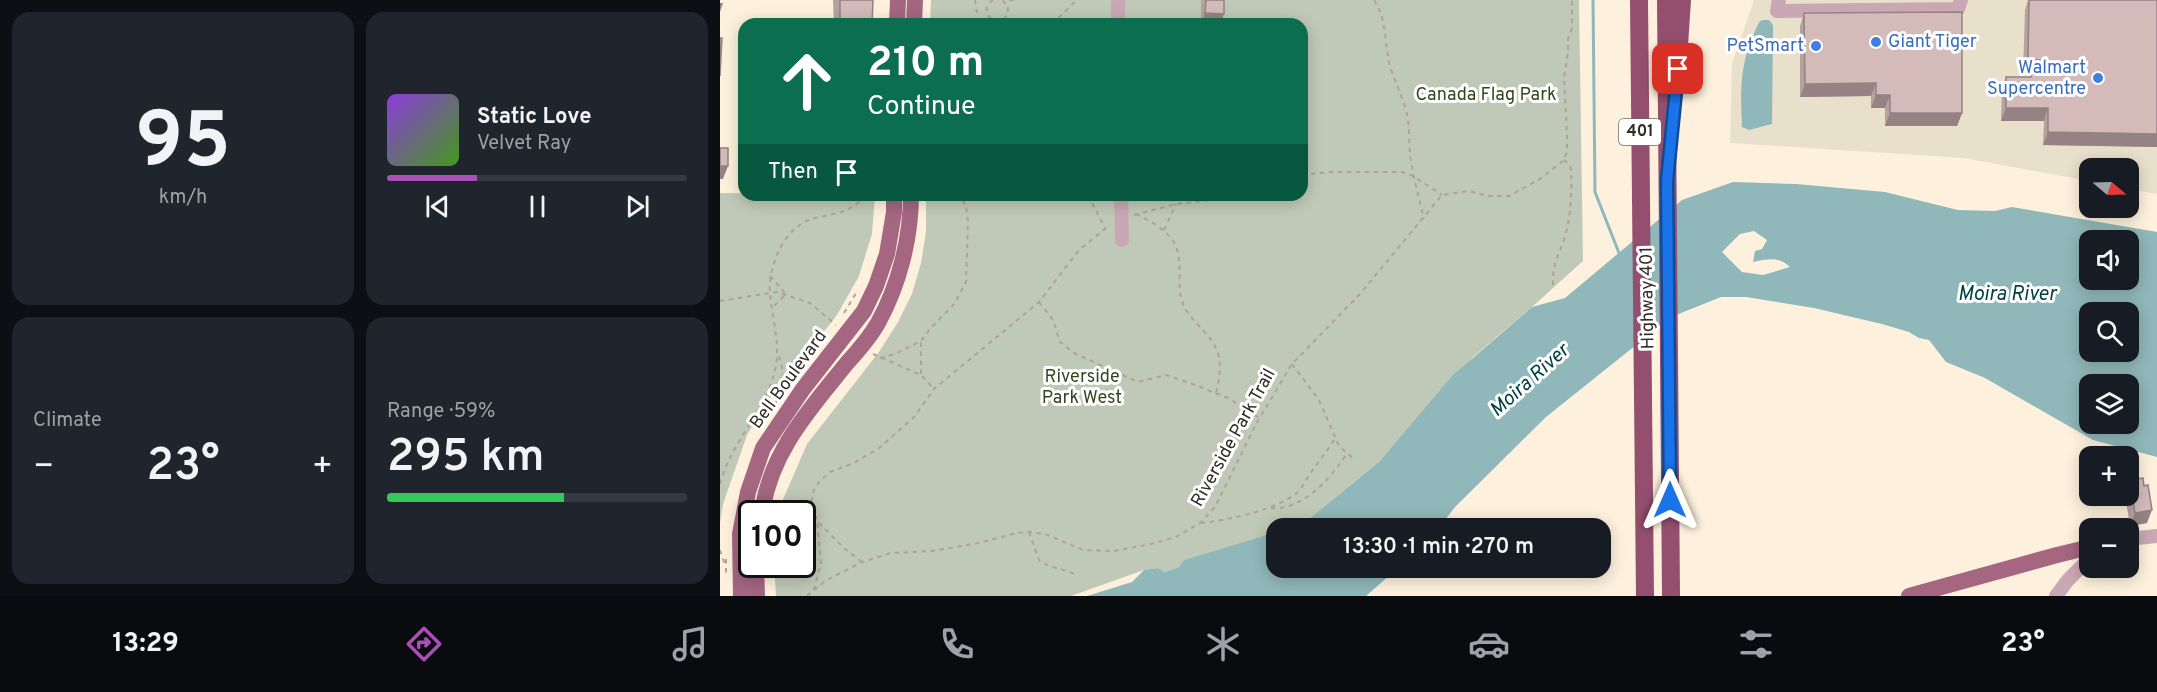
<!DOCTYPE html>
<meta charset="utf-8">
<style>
:root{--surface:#171b24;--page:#20242c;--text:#f1f3f6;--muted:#9ea1a6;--line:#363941;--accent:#aa4eb8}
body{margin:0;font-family:Overpass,sans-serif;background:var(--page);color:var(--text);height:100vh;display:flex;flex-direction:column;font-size:22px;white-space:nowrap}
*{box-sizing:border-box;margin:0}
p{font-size:20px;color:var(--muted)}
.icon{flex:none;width:33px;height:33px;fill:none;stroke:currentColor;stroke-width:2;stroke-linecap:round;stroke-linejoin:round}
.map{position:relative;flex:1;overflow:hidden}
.side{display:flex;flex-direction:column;gap:12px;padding:12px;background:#0d0f14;width:720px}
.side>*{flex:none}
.hud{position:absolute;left:18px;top:18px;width:570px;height:183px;border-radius:18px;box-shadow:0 3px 15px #0003;background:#0b6e4f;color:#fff;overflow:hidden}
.needle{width:39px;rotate:109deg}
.buttons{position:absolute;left:1359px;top:158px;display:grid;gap:12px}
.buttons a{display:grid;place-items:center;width:60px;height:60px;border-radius:12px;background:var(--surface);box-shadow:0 3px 15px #0003;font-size:30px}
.speed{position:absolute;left:18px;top:500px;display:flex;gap:12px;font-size:30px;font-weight:700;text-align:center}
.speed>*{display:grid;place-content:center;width:78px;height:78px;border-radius:50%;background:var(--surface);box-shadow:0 3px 15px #0003;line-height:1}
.speed .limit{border:3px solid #111;border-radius:9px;background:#fff;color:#111}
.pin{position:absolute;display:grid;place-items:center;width:51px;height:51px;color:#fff;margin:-26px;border-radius:12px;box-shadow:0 3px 9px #0006}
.me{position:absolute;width:66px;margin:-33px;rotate:0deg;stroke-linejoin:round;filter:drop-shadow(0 0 4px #0008)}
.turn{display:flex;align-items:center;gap:21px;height:126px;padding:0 30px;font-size:27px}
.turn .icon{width:78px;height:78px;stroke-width:2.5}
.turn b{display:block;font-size:42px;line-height:51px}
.then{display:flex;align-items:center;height:57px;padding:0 30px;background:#0003;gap:12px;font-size:22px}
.big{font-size:45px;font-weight:600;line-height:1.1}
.side .widget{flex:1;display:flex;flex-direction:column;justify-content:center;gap:9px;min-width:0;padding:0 21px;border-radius:18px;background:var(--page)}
.side .dial{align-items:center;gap:0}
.dial b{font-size:78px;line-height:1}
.song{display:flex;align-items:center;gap:18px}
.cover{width:72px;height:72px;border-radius:9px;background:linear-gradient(135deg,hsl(270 70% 55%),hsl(100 70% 35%))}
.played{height:6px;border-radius:3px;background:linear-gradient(90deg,var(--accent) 30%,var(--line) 30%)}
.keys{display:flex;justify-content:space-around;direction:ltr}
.heat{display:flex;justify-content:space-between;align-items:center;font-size:33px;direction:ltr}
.charge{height:9px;border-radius:4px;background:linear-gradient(90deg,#34c759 59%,var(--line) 0)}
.side .tiles{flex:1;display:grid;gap:12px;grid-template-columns:repeat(2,1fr)}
.trip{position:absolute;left:546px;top:518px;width:345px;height:60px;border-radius:18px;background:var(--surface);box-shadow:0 3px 15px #0003;font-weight:600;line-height:60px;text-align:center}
.tab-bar{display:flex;height:96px;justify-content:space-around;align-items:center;background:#090b0e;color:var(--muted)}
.tab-bar .icon{width:42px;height:42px}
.tab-bar .on{color:var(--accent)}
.tab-bar b{font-size:27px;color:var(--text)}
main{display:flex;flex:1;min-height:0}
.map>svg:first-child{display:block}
.commercial{fill:#e9e0cb}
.green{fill:#c0c9b8}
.water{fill:#90b7b9;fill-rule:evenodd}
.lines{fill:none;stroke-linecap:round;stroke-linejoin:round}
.stream{stroke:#90b7b9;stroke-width:3}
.path{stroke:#aea496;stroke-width:2;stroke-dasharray:4.5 4.5;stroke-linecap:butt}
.minor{stroke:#caa7b4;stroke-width:14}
.major{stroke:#a46681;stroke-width:16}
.highway{stroke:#954f6e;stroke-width:18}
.wall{fill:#b6a19f}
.shaded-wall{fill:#948382}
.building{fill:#d4bbb9;stroke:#948382;stroke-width:1.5}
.route-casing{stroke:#114b97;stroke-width:15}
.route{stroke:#1a73e8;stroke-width:10}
.shop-dot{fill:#3f7fe0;stroke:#fff;stroke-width:2}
.labels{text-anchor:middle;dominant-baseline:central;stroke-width:6;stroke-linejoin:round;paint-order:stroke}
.shield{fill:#fff;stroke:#6f6b66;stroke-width:1.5}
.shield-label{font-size:16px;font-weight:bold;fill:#312c25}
.shop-label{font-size:18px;fill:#366cbe;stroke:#fff;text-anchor:end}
.park-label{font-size:18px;fill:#32471c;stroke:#fff}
.street-label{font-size:18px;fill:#312c25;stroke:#fff}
.water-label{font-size:20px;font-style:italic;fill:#014144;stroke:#fff}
</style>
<main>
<section class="side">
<div class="tiles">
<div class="widget dial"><b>95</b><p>km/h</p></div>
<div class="widget">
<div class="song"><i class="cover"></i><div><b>Static Love</b><p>Velvet Ray</p></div></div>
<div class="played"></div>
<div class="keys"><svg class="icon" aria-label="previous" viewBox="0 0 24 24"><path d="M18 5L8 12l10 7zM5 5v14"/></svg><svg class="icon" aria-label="pause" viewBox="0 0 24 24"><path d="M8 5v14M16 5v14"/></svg><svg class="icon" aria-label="next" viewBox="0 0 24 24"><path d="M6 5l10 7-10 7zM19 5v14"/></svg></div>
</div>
<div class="widget"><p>Climate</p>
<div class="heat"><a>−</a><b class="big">23°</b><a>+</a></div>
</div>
<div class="widget"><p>Range · 59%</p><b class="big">295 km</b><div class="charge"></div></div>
</div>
</section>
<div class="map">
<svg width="1437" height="596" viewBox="0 0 1437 596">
<rect width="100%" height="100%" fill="#fdf1dd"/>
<path class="commercial" d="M 1034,0 L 1437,0 L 1437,194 L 1409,189 L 1408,168 L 1370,168 L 1369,181 L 1244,158 L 1010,143 L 1012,64 Z"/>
<path class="green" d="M 211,0 L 859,0 L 863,261 L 812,307 L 753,357 L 660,461 L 584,523 L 568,528 L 556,528 L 556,532 L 465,560 L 459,567 L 445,572 L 438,568 L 424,570 L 351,596 L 56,596 L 54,564 L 82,564 L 82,513 L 60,513 L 61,504 L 87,444 L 159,352 L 178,322 L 192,294 L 201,263 L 206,232 L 206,195 L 582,195 L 582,24 L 210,24 Z
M 0,193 L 155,195 L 152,234 L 139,276 L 117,315 L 47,403 L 27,435 L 3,504 L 0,523 Z"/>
<path class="water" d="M 1044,20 L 1049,20 L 1053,25 L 1052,124 L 1029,130 L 1022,127 C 1020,86 1020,59 1040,21 Z
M 1013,182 L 1076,184 L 1165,192 L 1238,210 L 1275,211 L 1292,207 L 1437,232 L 1437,457 L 1373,440 L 1265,378 L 1226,362 L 1209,340 L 1199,338 L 1189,332 L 1162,324 L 1094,308 L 1026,297 L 1001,297 L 951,317 L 826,417 L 735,507 L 719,528 L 568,528 L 584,523 L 660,461 L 733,375 L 812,307 L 845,298 L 962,200 ZM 1034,231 L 1047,240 L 1042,249 L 1035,251 L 1033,262 C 1047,259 1059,256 1070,267 L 1043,275 L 1022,272 L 1002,252 L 1020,234 ZM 1370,240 L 1408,240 L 1408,279 L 1370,279 ZM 1370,312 L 1408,312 L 1408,351 L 1370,351 ZM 1370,384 L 1408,384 L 1408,423 L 1370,423 Z
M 556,532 L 556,567 L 679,567 L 646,596 L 367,596 L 412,582 L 424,570 L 438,568 L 445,572 L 459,567 L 464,560 Z"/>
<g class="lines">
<path class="stream" d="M 873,0 L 875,192 L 899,253"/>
<path class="path" d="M 255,0 L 258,20 L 260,24
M 273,0 C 266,4 265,10 269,17 L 276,21 L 283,20 L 288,14 L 288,6 L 282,0
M 289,0 L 294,0
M 654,0 C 667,20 664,39 669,62 C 673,78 681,93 686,110 C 690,125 689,140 690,155 C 693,177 699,198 704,219
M 332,24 L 357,0
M 582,175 L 608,172 L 683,172 L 693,176 L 722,195
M 368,195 L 385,228
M 416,214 C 430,221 444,228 453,241 C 465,260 455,284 463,304 C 471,323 495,336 499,357 C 501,370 499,381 496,393
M 414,215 L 456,204 L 535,195
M 444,230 L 456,204
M 50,276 L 66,294 L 53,307
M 833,285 C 832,265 838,257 844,240 C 851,217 852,193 851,169 L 850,165 L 844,160
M 0,301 L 57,292 L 90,303 L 116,325
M 319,302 L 333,320 L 340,342 L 354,353 L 418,382 L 446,375 L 470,383 L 508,398 L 538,417
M 124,313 L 138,290
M 153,354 L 201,375 L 214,389
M 59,356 L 63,372 L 62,392
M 160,358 L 175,354 L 201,341 L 210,329 L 235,303 L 246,282 L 248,222 L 246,206 L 239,195
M 572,364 L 599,400 L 619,446 L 635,460
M 201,374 L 201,341
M 55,404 L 62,392 L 78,372
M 0,484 C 10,444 43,414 54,374 C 62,346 52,321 50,293 C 48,267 63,230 89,220 C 100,216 113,215 124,211 C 134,207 141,199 151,195
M 551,508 C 582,511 611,478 626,455
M 481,523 C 508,520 557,510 578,492 C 582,487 585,482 588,477 C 597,463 607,452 615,438
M 309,532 L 319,560 C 330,569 344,568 356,575
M 0,550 L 5,565
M 6,559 L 6,577
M 142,562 L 125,549 L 97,521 L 92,505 L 92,494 L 99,482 L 110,472 L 134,463 L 159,448 L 194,417 L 214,389 L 319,302 L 359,250 L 390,225
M 94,590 L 101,563 L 97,521
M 87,596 L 105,581 L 142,562 L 171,553 L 212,551 L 254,544 L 297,533 L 309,532 L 325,534 L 363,550 L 394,551 L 431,544 L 456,537 L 480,523 L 495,507 L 536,424 L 572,364 L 640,294 L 722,195 L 749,191 L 768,196 L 789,196 L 820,179 L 844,160 L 847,151 L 847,135 L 844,77 L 848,52 L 848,39 L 852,28 L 852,0"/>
<path class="minor" d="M 398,0 L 398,24
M 1059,0 L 1057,11 L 1238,9 L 1241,0
M 401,195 L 402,240
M 1408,539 L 1437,536
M 1336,596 L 1348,580 L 1370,558"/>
<path class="major" d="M 177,24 L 178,0
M 194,24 L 195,0
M 42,513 C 50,452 90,409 127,363 C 138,351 150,337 158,323 C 179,285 191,238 191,195
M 36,564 L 37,596
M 21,596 L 20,534 L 28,492 L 43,448 L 83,389 L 144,311 L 156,286 L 167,254 L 174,212 L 174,195
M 1189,596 L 1337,555 L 1370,547"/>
<path class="highway" d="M 919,0 L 925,596
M 946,0 L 951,596
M 957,76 L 962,0"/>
</g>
<path class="wall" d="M 113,0 L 153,0 L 152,24 L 114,24 Z
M 481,0 L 504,0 L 504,14 L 500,24 L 481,24 Z
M 1308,0 L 1437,0 L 1437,147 L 1323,145 L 1324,121 L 1281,121 L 1282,90 L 1286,77 L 1309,77 L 1310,73 L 1303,73 L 1305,10 Z
M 1084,13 L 1242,113 L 1237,126 L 1165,126 L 1165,108 L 1151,108 L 1151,96 L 1080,97 L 1080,26 Z
M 1410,480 L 1424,486 L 1427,523 L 1410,526 L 1405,495 L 1408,495 L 1408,484 Z"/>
<path class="shaded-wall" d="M 0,3 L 3,3 L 0,12 Z
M 485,13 L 504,14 L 500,24 L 482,24 Z
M 1308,60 L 1324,60 L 1319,73 L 1303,73 Z
M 1156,83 L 1151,96 L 1080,97 L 1085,84 Z
M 1156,95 L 1170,95 L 1165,108 L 1151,108 Z
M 1286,108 L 1328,108 L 1324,121 L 1281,121 Z
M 1170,113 L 1242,113 L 1237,126 L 1165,126 Z
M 1328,132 L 1437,134 L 1437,147 L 1323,145 Z
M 0,166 L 8,166 L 3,179 L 0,179 Z
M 1432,510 L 1427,523 L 1410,526 L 1415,513 Z"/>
<path class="building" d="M 120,0 L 153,0 L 152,24 L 120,24 Z
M 486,0 L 504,0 L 504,14 L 485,13 Z
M 1309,0 L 1437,0 L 1437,134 L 1328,132 L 1328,108 L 1286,108 L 1286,77 L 1311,77 L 1311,71 L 1324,71 L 1324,60 L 1308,60 Z
M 1242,12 L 1242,113 L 1170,113 L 1170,95 L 1156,95 L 1156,83 L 1085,84 L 1084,13 Z
M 0,38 L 2,38 L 0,76 Z
M 0,148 L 8,148 L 8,166 L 0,166 Z
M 1423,478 L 1424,486 L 1428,485 L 1432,510 L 1415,513 L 1410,480 Z"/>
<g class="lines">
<g class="route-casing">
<path id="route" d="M 950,500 L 947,181 L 958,69"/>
</g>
<use href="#route" class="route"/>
</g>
<g class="shop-dot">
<circle cx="1156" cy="42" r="6"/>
<circle cx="1096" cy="46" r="6"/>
<circle cx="1378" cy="78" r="6"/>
</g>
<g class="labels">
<rect class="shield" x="899" y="119" width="42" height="26" rx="4.5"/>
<g class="shield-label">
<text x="920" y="132">401</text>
</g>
<g class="shop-label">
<text x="1168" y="42" text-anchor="start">Giant Tiger</text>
<text x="1084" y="46">PetSmart</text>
<text x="1366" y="68">Walmart<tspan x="1366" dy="21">Supercentre</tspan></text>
</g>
<g class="park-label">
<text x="766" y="95">Canada Flag Park</text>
<text x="362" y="377">Riverside<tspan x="362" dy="21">Park West</tspan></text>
</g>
<g class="street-label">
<text transform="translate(928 298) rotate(-91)">Highway 401</text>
<text transform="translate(69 380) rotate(-54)">Bell Boulevard</text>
<text transform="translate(514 438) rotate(-61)">Riverside Park Trail</text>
</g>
<g class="water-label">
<text x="1287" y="295">Moira River</text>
<text transform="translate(810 381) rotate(-42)">Moira River</text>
</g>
</g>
</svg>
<div class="buttons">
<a><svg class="needle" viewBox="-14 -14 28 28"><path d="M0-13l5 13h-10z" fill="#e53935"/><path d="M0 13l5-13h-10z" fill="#9ea1a6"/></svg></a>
<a><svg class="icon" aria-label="sound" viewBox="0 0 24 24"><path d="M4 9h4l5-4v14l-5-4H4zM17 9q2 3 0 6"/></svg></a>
<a><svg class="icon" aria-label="search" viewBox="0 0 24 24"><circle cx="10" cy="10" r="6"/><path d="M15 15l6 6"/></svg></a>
<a><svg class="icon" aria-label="layers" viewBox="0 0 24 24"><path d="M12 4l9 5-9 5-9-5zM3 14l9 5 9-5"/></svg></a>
<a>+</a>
<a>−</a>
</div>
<div class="speed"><div class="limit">100</div></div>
<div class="pin" style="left:958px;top:69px;background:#d93025"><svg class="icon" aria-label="arrive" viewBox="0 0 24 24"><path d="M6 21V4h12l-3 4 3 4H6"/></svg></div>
<svg class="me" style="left:950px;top:500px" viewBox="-20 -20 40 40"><path d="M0-17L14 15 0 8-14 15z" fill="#1a73e8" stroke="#fff" stroke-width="4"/></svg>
<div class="trip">13:30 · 1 min · 270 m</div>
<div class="hud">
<div class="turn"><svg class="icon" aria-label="ahead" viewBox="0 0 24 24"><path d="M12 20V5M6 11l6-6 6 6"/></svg><div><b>210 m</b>Continue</div></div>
<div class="then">Then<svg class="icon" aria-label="arrive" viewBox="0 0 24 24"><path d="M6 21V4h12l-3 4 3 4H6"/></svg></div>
</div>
</div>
</main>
<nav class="tab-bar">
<b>13:29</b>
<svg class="icon on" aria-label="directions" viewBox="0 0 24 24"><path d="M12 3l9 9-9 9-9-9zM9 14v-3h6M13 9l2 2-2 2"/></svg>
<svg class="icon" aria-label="music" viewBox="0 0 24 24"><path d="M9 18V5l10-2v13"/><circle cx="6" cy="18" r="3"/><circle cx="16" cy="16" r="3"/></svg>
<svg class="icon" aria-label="phone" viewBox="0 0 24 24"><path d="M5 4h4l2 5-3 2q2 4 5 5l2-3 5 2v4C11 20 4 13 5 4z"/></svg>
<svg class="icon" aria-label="climate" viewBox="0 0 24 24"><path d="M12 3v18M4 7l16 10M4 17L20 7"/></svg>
<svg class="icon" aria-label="car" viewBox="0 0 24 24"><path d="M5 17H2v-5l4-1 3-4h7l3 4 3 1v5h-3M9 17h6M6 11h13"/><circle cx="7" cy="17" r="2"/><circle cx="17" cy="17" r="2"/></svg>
<svg class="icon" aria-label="filters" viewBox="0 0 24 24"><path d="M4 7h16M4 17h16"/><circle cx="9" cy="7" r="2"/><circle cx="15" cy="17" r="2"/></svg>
<b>23°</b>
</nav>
